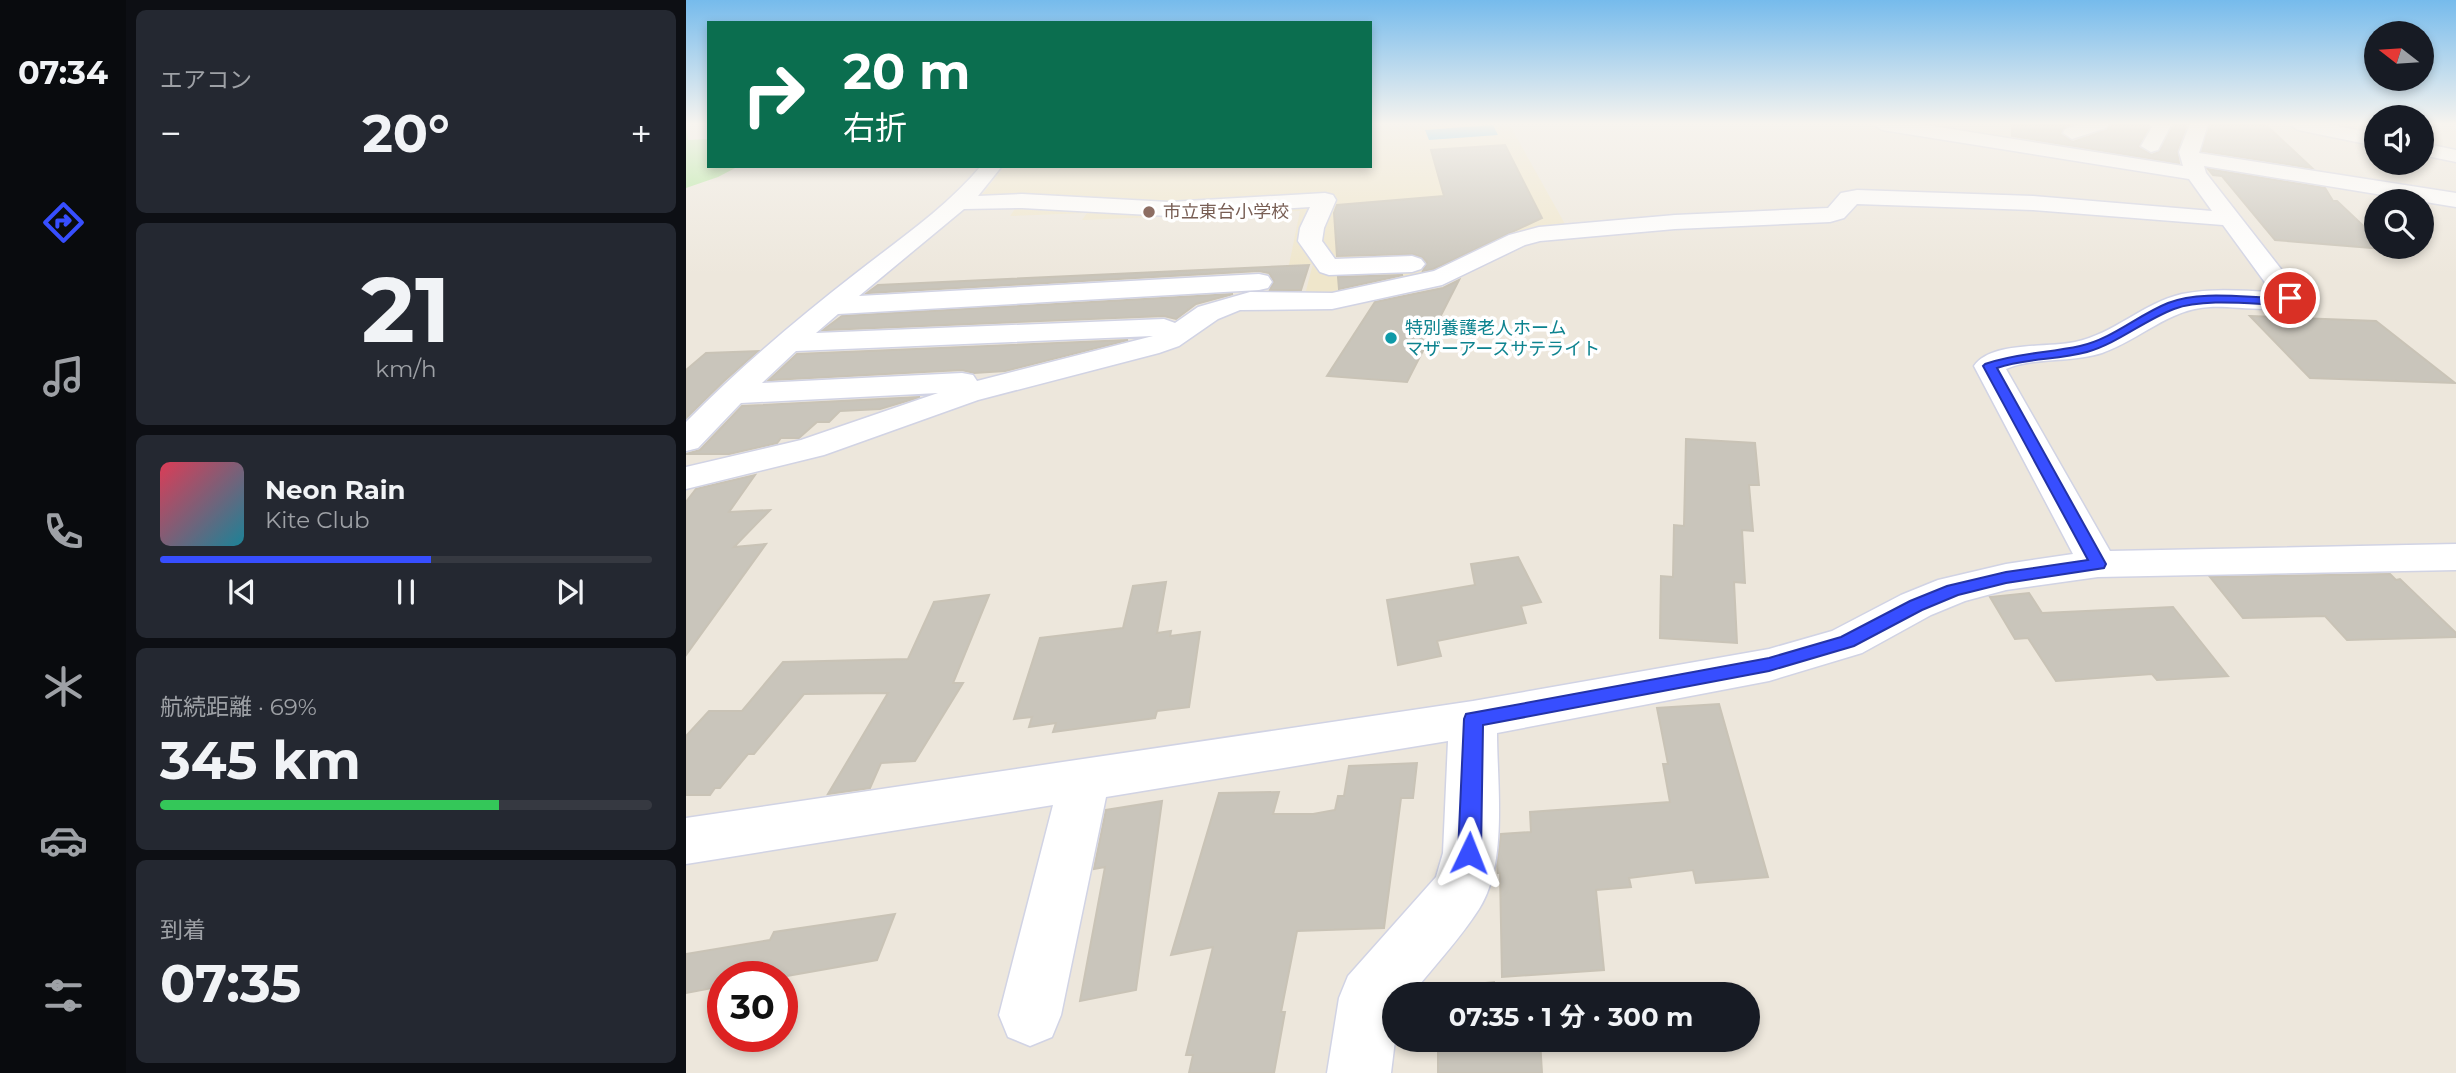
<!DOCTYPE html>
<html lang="ja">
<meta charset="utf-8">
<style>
:root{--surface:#171b24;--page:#242831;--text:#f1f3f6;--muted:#9ea1a6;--line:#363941;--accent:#374eff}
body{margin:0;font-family:Montserrat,"Noto Sans JP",sans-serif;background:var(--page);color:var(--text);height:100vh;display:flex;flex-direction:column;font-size:26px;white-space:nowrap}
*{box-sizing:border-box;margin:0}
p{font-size:23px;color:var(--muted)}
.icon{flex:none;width:38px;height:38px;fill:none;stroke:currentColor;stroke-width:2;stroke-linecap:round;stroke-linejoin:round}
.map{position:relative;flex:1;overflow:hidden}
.details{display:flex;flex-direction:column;gap:10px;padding:10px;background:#0d0f14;width:560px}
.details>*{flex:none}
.top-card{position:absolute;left:21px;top:21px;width:665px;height:147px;border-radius:0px;box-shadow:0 4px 10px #0003;background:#0b6e4f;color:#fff;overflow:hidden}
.needle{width:46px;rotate:287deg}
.controls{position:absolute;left:1678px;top:21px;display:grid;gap:14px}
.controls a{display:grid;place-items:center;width:70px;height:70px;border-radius:50%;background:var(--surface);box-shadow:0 4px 10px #0003;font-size:35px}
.speed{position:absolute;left:21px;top:961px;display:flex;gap:14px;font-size:35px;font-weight:700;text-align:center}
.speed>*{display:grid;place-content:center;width:91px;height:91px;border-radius:50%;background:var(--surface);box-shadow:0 4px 10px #0003;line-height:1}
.speed .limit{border:10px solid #d22;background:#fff;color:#111}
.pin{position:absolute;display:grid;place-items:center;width:60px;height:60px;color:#fff;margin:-30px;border:4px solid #fff;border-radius:50%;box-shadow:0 2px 7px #0007}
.me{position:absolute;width:77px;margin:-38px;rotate:2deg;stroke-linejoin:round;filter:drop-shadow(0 0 5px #0008)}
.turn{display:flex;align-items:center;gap:24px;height:147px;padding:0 21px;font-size:32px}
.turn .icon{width:91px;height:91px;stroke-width:2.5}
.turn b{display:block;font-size:49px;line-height:60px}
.big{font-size:52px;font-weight:700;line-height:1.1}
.details .widget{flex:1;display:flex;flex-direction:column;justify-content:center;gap:10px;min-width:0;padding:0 24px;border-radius:10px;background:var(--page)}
.details .dial{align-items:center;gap:0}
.dial b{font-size:91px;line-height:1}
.song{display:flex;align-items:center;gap:21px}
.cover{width:84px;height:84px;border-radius:10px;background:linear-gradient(135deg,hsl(350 70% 55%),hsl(190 70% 35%))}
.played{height:7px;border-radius:4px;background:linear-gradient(90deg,var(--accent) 55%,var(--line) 55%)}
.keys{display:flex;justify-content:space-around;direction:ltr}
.heat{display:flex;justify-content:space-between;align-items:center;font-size:38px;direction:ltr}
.charge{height:10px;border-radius:5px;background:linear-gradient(90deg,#34c759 69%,var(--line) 0)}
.trip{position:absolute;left:696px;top:982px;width:378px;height:70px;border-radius:35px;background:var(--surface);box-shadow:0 4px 10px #0003;font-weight:700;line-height:70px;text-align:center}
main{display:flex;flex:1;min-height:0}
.tab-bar{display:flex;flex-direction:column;width:126px;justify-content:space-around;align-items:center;background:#090b0e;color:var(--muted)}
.tab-bar .icon{width:49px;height:49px}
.tab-bar .selected{color:var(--accent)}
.tab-bar b{font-size:32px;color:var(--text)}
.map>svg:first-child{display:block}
.education{fill:#efe6cb}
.green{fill:#ace696}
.water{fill:#6bc5f3}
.building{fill:#c9c5bb;stroke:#c9c3b6;stroke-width:2}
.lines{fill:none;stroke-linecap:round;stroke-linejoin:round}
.minor-casing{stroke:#d1d3e4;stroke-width:3}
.minor{fill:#fff;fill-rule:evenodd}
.route{fill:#374eff;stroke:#2433a6;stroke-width:2}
.education-dot{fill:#8d6e63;stroke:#fff;stroke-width:2.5}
.culture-dot{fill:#0f9aa8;stroke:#fff;stroke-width:2.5}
.labels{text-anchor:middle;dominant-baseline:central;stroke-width:7;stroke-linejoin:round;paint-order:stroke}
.far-education-label{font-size:18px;fill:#785e54;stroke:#fff;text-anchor:start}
.far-culture-label{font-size:18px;fill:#0d838f;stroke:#fff;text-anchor:start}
</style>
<main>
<nav class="tab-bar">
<b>07:34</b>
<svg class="icon selected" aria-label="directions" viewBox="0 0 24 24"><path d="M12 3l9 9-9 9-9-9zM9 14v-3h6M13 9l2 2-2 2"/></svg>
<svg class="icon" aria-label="music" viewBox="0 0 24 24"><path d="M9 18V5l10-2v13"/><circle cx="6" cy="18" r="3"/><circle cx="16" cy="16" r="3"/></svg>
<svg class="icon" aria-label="phone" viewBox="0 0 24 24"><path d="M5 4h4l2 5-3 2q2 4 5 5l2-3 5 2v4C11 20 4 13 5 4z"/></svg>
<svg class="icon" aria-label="climate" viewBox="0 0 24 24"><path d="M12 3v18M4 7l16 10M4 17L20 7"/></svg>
<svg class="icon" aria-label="car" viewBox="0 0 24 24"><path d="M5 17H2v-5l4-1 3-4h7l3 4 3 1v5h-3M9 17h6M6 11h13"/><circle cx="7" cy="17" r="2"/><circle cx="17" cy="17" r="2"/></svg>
<svg class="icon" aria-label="filters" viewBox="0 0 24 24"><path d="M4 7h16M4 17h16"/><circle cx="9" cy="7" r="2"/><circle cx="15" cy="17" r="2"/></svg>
</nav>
<section class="details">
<div class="widget"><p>エアコン</p>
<div class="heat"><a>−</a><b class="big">20°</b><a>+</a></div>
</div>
<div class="widget dial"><b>21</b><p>km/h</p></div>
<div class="widget">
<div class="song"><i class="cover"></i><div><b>Neon Rain</b><p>Kite Club</p></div></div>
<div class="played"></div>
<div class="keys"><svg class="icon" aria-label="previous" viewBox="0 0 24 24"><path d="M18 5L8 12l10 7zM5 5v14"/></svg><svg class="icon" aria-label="pause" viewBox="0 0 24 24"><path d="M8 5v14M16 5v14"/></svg><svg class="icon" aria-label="next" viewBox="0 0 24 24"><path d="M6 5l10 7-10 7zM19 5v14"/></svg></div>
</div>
<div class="widget"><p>航続距離 · 69%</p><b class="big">345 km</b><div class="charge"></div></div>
<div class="widget"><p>到着</p><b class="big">07:35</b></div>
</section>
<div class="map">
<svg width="1770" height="1073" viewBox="0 0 1770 1073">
<rect width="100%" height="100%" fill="#ede7dc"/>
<path class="education" d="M 684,124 L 823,124 L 879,224 L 749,275 L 618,298 L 627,264 L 603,265 L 614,211 L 396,220 L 401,213 L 324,216 L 329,209 L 278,210 L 298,192 L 319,166 L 684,166 Z"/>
<path class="green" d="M 0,124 L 2,140 L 23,139 L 23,166 L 53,166 L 32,177 L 0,188 Z"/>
<path class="water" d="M 807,125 L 812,135 L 743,140 L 739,130 Z"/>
<path class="building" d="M 1326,124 L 1384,124 L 1377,128 L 1374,134 L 1387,142 L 1421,130 L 1425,124 L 1462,124 L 1463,127 L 1452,147 L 1466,155 L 1474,151 L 1488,124 L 1501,124 L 1491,151 L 1493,163 L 1326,136 Z
M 1524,124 L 1579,124 L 1626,168 L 1516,151 Z
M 819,145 L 856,218 L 747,269 L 737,271 L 741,262 L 736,257 L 727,254 L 651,256 L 648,213 L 651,205 L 758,196 L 745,150 Z
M 1522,169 L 1639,188 L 1647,201 L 1651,201 L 1687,235 L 1684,235 L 1690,242 L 1690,247 L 1698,249 L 1589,240 L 1536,176 L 1527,175 Z
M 623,265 L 615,290 L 584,290 L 588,281 L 583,273 L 573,271 L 181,293 L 192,285 Z
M 717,275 L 653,289 L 652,277 Z
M 773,280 L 721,382 L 641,376 L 689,302 L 757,288 Z
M 547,294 L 510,304 L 490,319 L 478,316 L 137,330 L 156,316 Z
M 1564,316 L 1690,321 L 1769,383 L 1624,378 Z
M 442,340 L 319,371 L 288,373 L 276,370 L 83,380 L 111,354 Z
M 72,351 L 38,381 L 0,418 L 0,370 L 20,353 Z
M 234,397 L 194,409 L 154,411 L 143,422 L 131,422 L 113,438 L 95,438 L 91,443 L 43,454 L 0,454 L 14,450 L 56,406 Z
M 1000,439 L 1069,443 L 1073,485 L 1063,485 L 1067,531 L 1056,530 L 1059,583 L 1048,582 L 1051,643 L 974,638 L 975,576 L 987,577 L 988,525 L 998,526 Z
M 69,475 L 43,512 L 84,510 L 48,547 L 80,544 L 0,655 L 0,502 L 10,489 Z
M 832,557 L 855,602 L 835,606 L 840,623 L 751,641 L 755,656 L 712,665 L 701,600 L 789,585 L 785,564 Z
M 1704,574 L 1710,580 L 1714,579 L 1770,633 L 1770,637 L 1661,640 L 1639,616 L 1557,618 L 1524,577 Z
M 480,582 L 471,633 L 485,631 L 484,636 L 514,632 L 503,707 L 471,711 L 469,718 L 367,732 L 370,723 L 343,727 L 346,717 L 328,719 L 354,638 L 437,628 L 447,586 Z
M 1343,593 L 1356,613 L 1487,607 L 1542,676 L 1471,680 L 1466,674 L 1370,681 L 1342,638 L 1329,639 L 1304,597 Z
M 303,595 L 267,683 L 277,683 L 229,761 L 195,763 L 184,788 L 142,794 L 202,693 L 118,694 L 68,754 L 62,754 L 34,788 L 29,788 L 24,795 L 0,795 L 0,736 L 23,711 L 56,711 L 97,662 L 222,659 L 248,602 Z
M 1033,704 L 1082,877 L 1010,883 L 1007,870 L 943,878 L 945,887 L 910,890 L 918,970 L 816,977 L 814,873 L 812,873 L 811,865 L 815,834 L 845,832 L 844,812 L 984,802 L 977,764 L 982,764 L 971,708 Z
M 731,763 L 727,798 L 715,798 L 698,928 L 611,931 L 595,1012 L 599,1012 L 588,1073 L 503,1073 L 507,1055 L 500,1055 L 527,947 L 485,955 L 533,793 L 593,792 L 587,814 L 627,814 L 649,810 L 652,796 L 658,796 L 663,766 Z
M 476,801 L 450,990 L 394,1001 L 419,867 L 408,869 L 420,810 Z
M 209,914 L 191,960 L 101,976 L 37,976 L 37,986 L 0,993 L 0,954 L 84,940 L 88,932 Z
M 808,982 L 809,994 L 752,994 L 752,988 Z
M 752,1040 L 854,1040 L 856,1073 L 752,1073 Z"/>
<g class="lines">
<g class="minor-casing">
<path id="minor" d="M 1187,124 L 1234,124 L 1497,166 L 1493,152 L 1504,124 L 1522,124 L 1513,153 L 1770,193 L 1770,207 L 1518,166 L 1520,173 L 1613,292 L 1617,298 C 1604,317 1547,305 1524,307 C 1482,309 1454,340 1416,353 C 1385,363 1348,357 1320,369 L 1424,551 L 1770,544 L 1770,570 L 1412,577 L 1320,590 L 1279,601 L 1245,615 L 1176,653 L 1083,681 L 811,733 C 811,784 822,864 793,909 C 774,939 748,966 726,994 L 709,994 L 709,1040 L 705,1073 L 641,1073 L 653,998 L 662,976 L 750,877 L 757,853 L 762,741 L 420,797 L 375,1015 L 366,1037 L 344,1046 L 322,1037 L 313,1015 L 367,805 L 0,864 L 0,818 L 787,701 L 1083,649 L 1146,631 L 1215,595 L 1252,580 L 1320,564 L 1387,554 L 1288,366 C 1305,341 1362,348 1389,342 C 1428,334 1457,303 1496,294 C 1526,288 1556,291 1586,292 L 1537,225 L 1347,210 L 1171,204 L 1158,218 L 1144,222 L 989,229 L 854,241 L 839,245 L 756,285 L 646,309 L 554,310 L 532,319 L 493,346 L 473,353 L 292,400 L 138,455 L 0,489 L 0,467 L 115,440 L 252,393 L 55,403 L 12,448 L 0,451 L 0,422 C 52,369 110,320 169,274 C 212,240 259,209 295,166 L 316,166 L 292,196 L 336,194 L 483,202 L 639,193 L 647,195 L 650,200 L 638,228 L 636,241 L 649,259 L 726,256 L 735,259 L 739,264 L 735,269 L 726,272 L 643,275 L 634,272 L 612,241 L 614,228 L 624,207 L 483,216 L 336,208 L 278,209 L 173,296 L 573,274 L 582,276 L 586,282 L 582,288 L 573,290 L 152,314 L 130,333 L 478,319 L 489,323 L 512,307 L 564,292 L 646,293 L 748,271 L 823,235 L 853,227 L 989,215 L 1142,208 L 1155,193 L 1171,190 L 1347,196 L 1526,211 L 1503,179 L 1196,130 ZM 467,336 L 291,381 L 287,375 L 276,373 L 76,383 L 110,351 Z
M 1394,124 L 1423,124 L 1420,128 L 1386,139 L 1377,133 L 1379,129 Z
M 1464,124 L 1485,125 L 1472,150 L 1465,152 L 1455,146 L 1466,127 Z
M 1603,124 L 1642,124 L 1690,134 L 1690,146 L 1612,130 Z
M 1736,143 L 1770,150 L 1770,162 L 1736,155 Z"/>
</g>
<use href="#minor" class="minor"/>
</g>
<linearGradient id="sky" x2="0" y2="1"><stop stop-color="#76bbec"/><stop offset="0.45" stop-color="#f7f4ef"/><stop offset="1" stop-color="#f7f4ef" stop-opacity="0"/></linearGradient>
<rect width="1770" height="275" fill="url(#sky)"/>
<path class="route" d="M 1604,295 L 1610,298 L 1596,305 C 1565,304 1517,298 1488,309 C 1457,321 1432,343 1401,352 C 1371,360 1340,358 1311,368 L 1420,564 L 1418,568 L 1320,583 L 1272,595 L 1236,610 L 1168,646 L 1083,671 L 797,725 L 795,853 L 791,860 L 783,863 L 776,860 L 772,853 L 778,719 L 780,714 L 1083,658 L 1155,637 L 1224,601 L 1261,586 L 1320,572 L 1402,560 L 1297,366 L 1299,364 C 1331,353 1362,353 1394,346 C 1426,339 1452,315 1482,303 C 1515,290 1560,298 1595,298 Z"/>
<circle class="education-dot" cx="463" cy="212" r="7"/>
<circle class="culture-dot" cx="705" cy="338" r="7"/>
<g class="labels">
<g class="far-education-label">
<text x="477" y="212">市立東台小学校</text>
</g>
<g class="far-culture-label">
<text x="719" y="328">特別養護老人ホーム<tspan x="719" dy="21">マザーアースサテライト</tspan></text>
</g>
</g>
</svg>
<div class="controls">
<a><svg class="needle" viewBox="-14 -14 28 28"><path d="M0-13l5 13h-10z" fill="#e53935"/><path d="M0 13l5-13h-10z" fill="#9ea1a6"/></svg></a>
<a><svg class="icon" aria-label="sound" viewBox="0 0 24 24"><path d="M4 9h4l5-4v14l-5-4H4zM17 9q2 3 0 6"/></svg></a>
<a><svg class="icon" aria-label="search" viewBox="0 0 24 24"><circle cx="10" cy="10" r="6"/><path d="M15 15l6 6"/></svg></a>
</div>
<div class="speed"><div class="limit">30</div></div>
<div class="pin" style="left:1604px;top:298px;background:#d93025"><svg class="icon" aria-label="arrive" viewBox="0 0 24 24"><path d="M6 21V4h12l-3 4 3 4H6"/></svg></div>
<svg class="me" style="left:783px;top:853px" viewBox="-20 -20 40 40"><path d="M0-17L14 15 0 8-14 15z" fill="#374eff" stroke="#fff" stroke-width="4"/></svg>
<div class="trip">07:35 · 1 分 · 300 m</div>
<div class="top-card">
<div class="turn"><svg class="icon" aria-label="right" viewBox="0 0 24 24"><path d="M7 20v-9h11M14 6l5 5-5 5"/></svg><div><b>20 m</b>右折</div></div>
</div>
</div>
</main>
